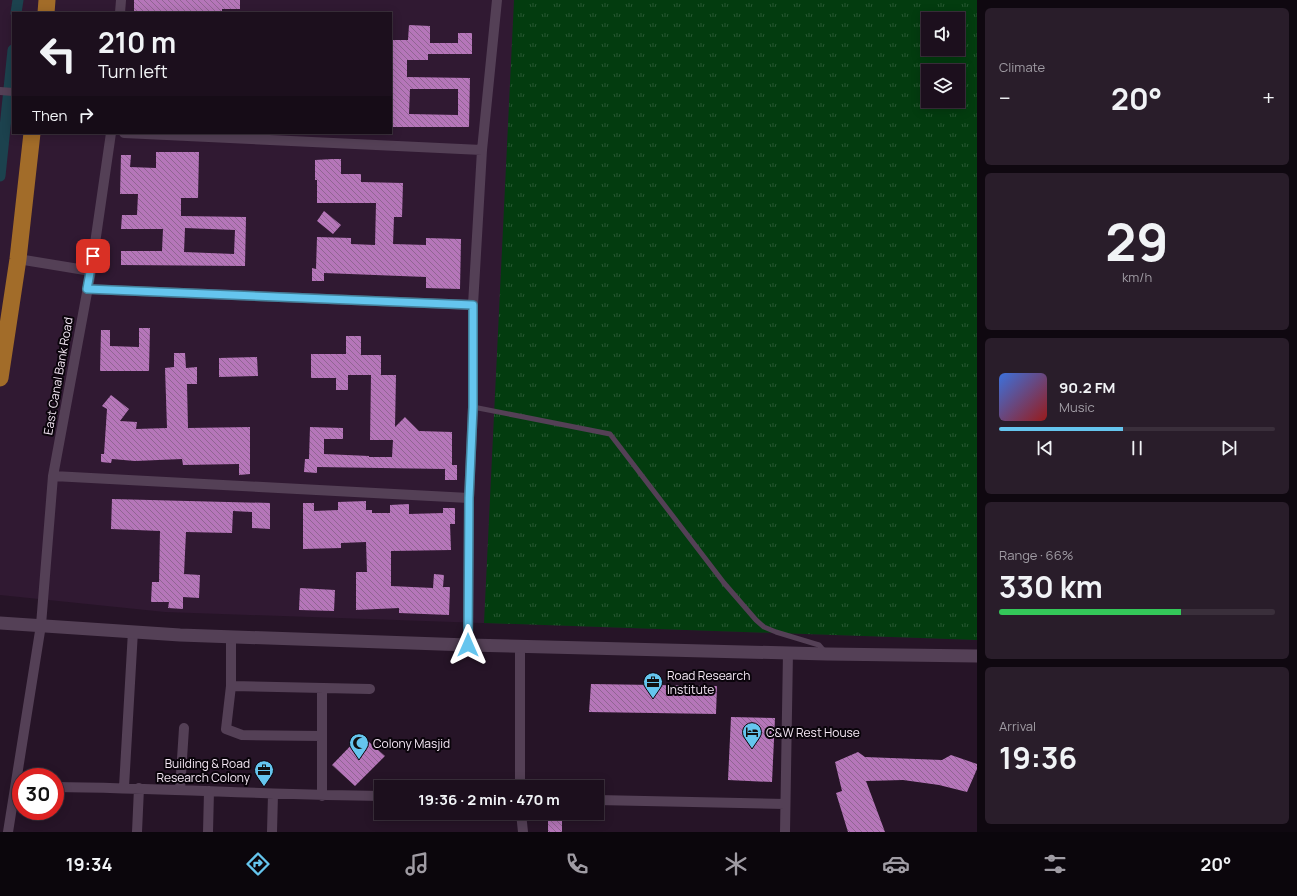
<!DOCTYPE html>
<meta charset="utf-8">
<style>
:root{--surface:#1c0f1d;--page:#291d2a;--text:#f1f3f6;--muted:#a09ca4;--line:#3a2f3b;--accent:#65c5ee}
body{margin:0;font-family:Manrope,sans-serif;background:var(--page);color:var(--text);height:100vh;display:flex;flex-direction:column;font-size:15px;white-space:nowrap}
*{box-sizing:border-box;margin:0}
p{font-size:13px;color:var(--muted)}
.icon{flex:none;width:22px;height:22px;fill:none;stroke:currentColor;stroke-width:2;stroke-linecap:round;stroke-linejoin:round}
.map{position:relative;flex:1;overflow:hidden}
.side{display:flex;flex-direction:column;gap:8px;padding:8px;background:#0f0810;width:320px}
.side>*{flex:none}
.guide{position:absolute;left:12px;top:12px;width:380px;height:122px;border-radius:0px;box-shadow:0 2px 10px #0003,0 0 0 1px var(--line);background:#1c0f1d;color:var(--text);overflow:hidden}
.tools{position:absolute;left:921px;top:12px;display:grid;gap:8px}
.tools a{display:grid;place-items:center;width:44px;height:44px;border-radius:0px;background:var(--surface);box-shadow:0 2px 10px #0003,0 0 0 1px var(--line);font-size:20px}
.speed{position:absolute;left:12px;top:768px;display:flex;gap:8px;font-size:20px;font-weight:700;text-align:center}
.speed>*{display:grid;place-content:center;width:52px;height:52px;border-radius:50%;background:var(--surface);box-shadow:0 2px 10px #0003,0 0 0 1px var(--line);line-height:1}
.speed .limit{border:6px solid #d22;background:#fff;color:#111}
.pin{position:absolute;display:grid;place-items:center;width:34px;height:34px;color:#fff;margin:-17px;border-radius:8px;box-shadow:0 2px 6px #0006}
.me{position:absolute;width:44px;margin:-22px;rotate:0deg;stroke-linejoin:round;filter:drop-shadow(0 0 3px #0008)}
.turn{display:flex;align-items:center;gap:14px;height:84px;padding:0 20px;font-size:18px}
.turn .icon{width:52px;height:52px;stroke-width:2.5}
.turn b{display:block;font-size:28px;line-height:34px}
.then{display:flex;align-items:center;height:38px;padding:0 20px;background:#0003;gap:8px;font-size:15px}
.big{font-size:30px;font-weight:700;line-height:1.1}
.side .tile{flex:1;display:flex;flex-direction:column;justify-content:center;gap:6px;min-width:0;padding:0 14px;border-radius:6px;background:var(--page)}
.side .dial{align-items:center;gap:0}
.dial b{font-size:52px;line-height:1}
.song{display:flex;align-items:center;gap:12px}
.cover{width:48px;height:48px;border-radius:6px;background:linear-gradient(135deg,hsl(220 70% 55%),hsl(0 70% 35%))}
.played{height:4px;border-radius:2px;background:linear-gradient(90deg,var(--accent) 45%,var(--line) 45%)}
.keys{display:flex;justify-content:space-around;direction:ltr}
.heat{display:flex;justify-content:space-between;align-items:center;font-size:22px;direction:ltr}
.charge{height:6px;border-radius:3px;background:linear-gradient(90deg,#34c759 66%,var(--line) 0)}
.trip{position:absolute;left:374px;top:780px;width:230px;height:40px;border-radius:0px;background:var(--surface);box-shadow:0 2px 10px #0003,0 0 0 1px var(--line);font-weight:700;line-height:40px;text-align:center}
.tab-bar{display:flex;height:64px;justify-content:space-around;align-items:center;background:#0b060c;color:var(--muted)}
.tab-bar .icon{width:28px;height:28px}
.tab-bar .on{color:var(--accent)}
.tab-bar b{font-size:18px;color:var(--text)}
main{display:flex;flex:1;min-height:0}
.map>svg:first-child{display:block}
.built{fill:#301932;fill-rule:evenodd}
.grass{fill:url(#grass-tufts);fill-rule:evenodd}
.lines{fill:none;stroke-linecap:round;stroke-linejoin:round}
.canal{stroke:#1c424e;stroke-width:11}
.building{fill:url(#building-back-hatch);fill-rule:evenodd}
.service{stroke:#544056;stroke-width:5}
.pedestrian{stroke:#544056;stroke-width:8}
.minor{stroke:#544056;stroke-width:10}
.tertiary{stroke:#544056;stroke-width:13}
.trunk{stroke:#a26c29;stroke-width:17}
.route-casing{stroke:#42809b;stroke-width:10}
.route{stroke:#65c5ee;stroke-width:7}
.labels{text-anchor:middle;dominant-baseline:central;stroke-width:4;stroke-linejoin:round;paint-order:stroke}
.street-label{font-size:12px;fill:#f5e8f5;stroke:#0a040b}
.poi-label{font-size:12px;fill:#f5e8f5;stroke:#0a040b;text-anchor:start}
</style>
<main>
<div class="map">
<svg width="977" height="832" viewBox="0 0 977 832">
<defs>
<pattern id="grass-tufts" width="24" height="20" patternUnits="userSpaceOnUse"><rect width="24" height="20" fill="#033c0f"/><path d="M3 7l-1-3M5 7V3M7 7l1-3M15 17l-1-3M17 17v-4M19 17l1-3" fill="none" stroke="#285833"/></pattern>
<pattern id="building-back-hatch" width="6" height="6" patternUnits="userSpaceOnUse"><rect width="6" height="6" fill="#b576b9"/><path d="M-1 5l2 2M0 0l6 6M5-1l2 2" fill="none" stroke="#906592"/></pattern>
</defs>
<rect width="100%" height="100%" fill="#261427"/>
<path class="built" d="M 0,0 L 977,0 L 977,640 L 165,612 L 0,595 ZM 13,13 L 391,13 L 391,133 L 13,133 ZM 928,19 L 958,19 L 958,49 L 928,49 ZM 928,71 L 958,71 L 958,101 L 928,101 Z"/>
<path class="grass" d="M 514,0 L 977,0 L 977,640 L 484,623 ZM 928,19 L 958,19 L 958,49 L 928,49 ZM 928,71 L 958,71 L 958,101 L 928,101 Z"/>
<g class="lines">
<path class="canal" d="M 16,13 L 18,0
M 0,176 L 13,50"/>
</g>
<path class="building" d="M 134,0 L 240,0 L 240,9 L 222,9 L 222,13 L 134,13 Z
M 409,25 L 430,26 L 430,43 L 458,43 L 458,33 L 472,33 L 472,54 L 428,54 L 428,60 L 407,60 L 407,77 L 470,78 L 469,127 L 391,127 L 391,40 L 408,40 ZM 410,89 L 458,89 L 458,115 L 409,114 Z
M 156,152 L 199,152 L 198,198 L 181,198 L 181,216 L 246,217 L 245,266 L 121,265 L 121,251 L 162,251 L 163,229 L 121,229 L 122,215 L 137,215 L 138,194 L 120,194 L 121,155 L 131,155 L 130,167 L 156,168 ZM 185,228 L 235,230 L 234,254 L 184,252 Z
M 333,159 L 341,159 L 341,174 L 361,174 L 361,182 L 403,183 L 402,217 L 394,217 L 393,244 L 426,245 L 426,238 L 461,239 L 460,289 L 426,288 L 426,277 L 324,273 L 324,281 L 312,281 L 312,268 L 316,269 L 317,237 L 351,238 L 351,244 L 375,245 L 376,203 L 317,203 L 317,180 L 315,180 L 315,160 Z
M 324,211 L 341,225 L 333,234 L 317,221 Z
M 139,328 L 150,328 L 149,371 L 100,371 L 101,330 L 110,330 L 110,346 L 139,347 Z
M 346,336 L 361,336 L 361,355 L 381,355 L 381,375 L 396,375 L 395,427 L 405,417 L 419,431 L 452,432 L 452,465 L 457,465 L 457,480 L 445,480 L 445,469 L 317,467 L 317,473 L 304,472 L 305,459 L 309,459 L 310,427 L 343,428 L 343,439 L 324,439 L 324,454 L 369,456 L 369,457 L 392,457 L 393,440 L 370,440 L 371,375 L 348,375 L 348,390 L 336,390 L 336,378 L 311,378 L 311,354 L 346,354 Z
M 174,353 L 185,353 L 186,368 L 197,367 L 197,384 L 187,384 L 188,428 L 250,427 L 250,474 L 239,475 L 239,464 L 183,465 L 182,459 L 135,461 L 112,459 L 111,463 L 101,462 L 101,454 L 104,454 L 107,409 L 102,406 L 111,395 L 129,409 L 120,421 L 137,422 L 136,429 L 167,428 L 165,368 L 174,367 Z
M 257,357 L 258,376 L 219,377 L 219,358 Z
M 112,499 L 270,503 L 270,529 L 252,528 L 252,512 L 233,511 L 232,533 L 186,532 L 184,574 L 200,575 L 199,598 L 183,597 L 183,609 L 168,608 L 169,602 L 151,602 L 152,582 L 159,582 L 160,531 L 111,529 Z
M 366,501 L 366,510 L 372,510 L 372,513 L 390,513 L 390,505 L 409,504 L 409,514 L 443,513 L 443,508 L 455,508 L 455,524 L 450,524 L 451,550 L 391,551 L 391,586 L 433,588 L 434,574 L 444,575 L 443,587 L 450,587 L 449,615 L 399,613 L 399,608 L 356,610 L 356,572 L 367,572 L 366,542 L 341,543 L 341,548 L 303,549 L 303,503 L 314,503 L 314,511 L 338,510 L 338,502 Z
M 300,588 L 335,590 L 334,611 L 299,610 Z
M 591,684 L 717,686 L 716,714 L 589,712 Z
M 731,717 L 775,718 L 772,782 L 728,780 Z
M 361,735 L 385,756 L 355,786 L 332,765 Z
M 858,752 L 865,757 L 942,760 L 951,755 L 977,764 L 977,769 L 967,792 L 939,785 L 903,780 L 866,781 L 885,832 L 848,832 L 836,793 L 842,791 L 835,762 Z
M 548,815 L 562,816 L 562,832 L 548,832 Z"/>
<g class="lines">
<path class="service" d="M 473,407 L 610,434 L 724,583 L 756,620 L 764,627 L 776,632 L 819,645 L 825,652"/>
<path class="pedestrian" d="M 0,91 L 13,92"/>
<path class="minor" d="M 120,13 L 121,0
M 124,133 L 482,150
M 18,259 L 91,271
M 87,289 L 473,305
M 53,476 L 469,498
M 231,636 L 231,686 L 370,689
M 468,645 L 469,498 L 473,407 L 473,305 L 482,150 L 497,0
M 231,686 L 226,729 L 242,735 L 322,736
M 55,787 C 164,788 272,795 381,796
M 124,787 L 133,631
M 520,787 L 520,646
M 180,790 L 184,728
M 322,796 L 322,688
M 597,800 L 785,804
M 521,813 L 523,832
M 8,832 L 41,625 L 53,476 L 91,271 L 111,133
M 137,832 L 139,788
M 208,832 L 209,791
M 272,832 L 273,794
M 785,832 L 788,652"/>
<path class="tertiary" d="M 0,623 L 180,635 L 468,645 L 827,654 L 977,656"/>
<path class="trunk" d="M 46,13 L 47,0
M 0,378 L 18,259 L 32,133"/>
</g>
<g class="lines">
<g class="route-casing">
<path id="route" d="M 93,256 L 87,289 L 473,305 L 473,407 L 469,498 L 468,645"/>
</g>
<use href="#route" class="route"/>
</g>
<defs>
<g id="office-pin" transform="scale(1)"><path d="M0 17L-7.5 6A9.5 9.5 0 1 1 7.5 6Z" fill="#65c5ee" stroke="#0a040b"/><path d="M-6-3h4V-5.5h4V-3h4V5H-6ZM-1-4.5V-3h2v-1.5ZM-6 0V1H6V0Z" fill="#111"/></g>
<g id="hotel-pin" transform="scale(1)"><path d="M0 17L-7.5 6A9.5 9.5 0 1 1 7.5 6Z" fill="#65c5ee" stroke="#0a040b"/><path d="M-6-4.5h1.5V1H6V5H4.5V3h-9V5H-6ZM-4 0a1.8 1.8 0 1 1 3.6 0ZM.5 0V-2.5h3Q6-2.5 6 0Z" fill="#111"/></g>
<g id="mosque-pin" transform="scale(1)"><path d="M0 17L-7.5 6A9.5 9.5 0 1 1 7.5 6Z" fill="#65c5ee" stroke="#0a040b"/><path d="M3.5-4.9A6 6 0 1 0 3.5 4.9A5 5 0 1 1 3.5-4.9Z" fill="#111"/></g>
</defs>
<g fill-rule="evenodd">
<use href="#office-pin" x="653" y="682"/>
<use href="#hotel-pin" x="752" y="732"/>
<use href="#mosque-pin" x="359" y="743"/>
<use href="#office-pin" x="264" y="770"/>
</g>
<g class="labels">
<g class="street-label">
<text transform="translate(58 376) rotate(-80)">East Canal Bank Road</text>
</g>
<g class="poi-label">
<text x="667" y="675">Road Research<tspan x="667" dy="14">Institute</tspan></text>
<text x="766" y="732">C&amp;W Rest House</text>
<text x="373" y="743">Colony Masjid</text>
<text x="250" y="763" text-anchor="end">Building &amp; Road<tspan x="250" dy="14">Research Colony</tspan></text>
</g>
</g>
</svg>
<div class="tools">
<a><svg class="icon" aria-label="sound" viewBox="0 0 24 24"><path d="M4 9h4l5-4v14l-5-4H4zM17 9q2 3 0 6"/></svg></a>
<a><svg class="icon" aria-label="layers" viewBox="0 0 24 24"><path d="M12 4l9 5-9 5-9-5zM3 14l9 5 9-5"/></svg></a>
</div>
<div class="speed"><div class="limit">30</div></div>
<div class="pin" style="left:93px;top:256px;background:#d93025"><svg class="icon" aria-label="arrive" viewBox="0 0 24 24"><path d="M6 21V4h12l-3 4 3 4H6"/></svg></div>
<svg class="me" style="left:468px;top:645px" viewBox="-20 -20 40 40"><path d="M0-17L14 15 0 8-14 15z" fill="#65c5ee" stroke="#fff" stroke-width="4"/></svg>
<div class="trip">19:36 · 2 min · 470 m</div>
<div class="guide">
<div class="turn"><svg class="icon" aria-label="left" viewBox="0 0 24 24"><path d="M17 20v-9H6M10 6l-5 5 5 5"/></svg><div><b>210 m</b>Turn left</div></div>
<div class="then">Then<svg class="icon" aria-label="right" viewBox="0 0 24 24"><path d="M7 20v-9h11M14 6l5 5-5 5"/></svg></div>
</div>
</div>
<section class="side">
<div class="tile"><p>Climate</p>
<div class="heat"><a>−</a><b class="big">20°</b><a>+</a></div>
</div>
<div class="tile dial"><b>29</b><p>km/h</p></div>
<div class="tile">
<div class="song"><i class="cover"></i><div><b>90.2 FM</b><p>Music</p></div></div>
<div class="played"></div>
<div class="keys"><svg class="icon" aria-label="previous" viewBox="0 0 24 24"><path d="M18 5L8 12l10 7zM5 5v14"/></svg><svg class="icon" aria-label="pause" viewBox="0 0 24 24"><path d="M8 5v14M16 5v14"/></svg><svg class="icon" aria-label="next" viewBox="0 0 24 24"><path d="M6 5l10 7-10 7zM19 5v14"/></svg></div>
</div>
<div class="tile"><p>Range · 66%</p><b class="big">330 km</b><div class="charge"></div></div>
<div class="tile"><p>Arrival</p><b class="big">19:36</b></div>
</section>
</main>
<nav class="tab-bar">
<b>19:34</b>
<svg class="icon on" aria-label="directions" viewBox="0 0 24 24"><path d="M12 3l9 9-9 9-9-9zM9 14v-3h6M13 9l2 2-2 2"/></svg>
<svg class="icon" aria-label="music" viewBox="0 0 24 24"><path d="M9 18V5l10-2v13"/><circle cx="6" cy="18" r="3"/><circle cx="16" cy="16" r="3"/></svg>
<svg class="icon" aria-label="phone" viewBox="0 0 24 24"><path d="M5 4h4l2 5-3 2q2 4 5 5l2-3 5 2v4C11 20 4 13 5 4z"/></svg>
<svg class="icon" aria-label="climate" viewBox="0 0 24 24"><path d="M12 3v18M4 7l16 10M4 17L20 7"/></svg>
<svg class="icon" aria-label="car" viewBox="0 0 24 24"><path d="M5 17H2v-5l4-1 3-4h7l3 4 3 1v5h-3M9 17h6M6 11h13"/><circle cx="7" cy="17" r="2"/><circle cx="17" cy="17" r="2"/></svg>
<svg class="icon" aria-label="filters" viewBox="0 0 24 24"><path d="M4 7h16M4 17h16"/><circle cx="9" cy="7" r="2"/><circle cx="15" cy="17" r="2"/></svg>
<b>20°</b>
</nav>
